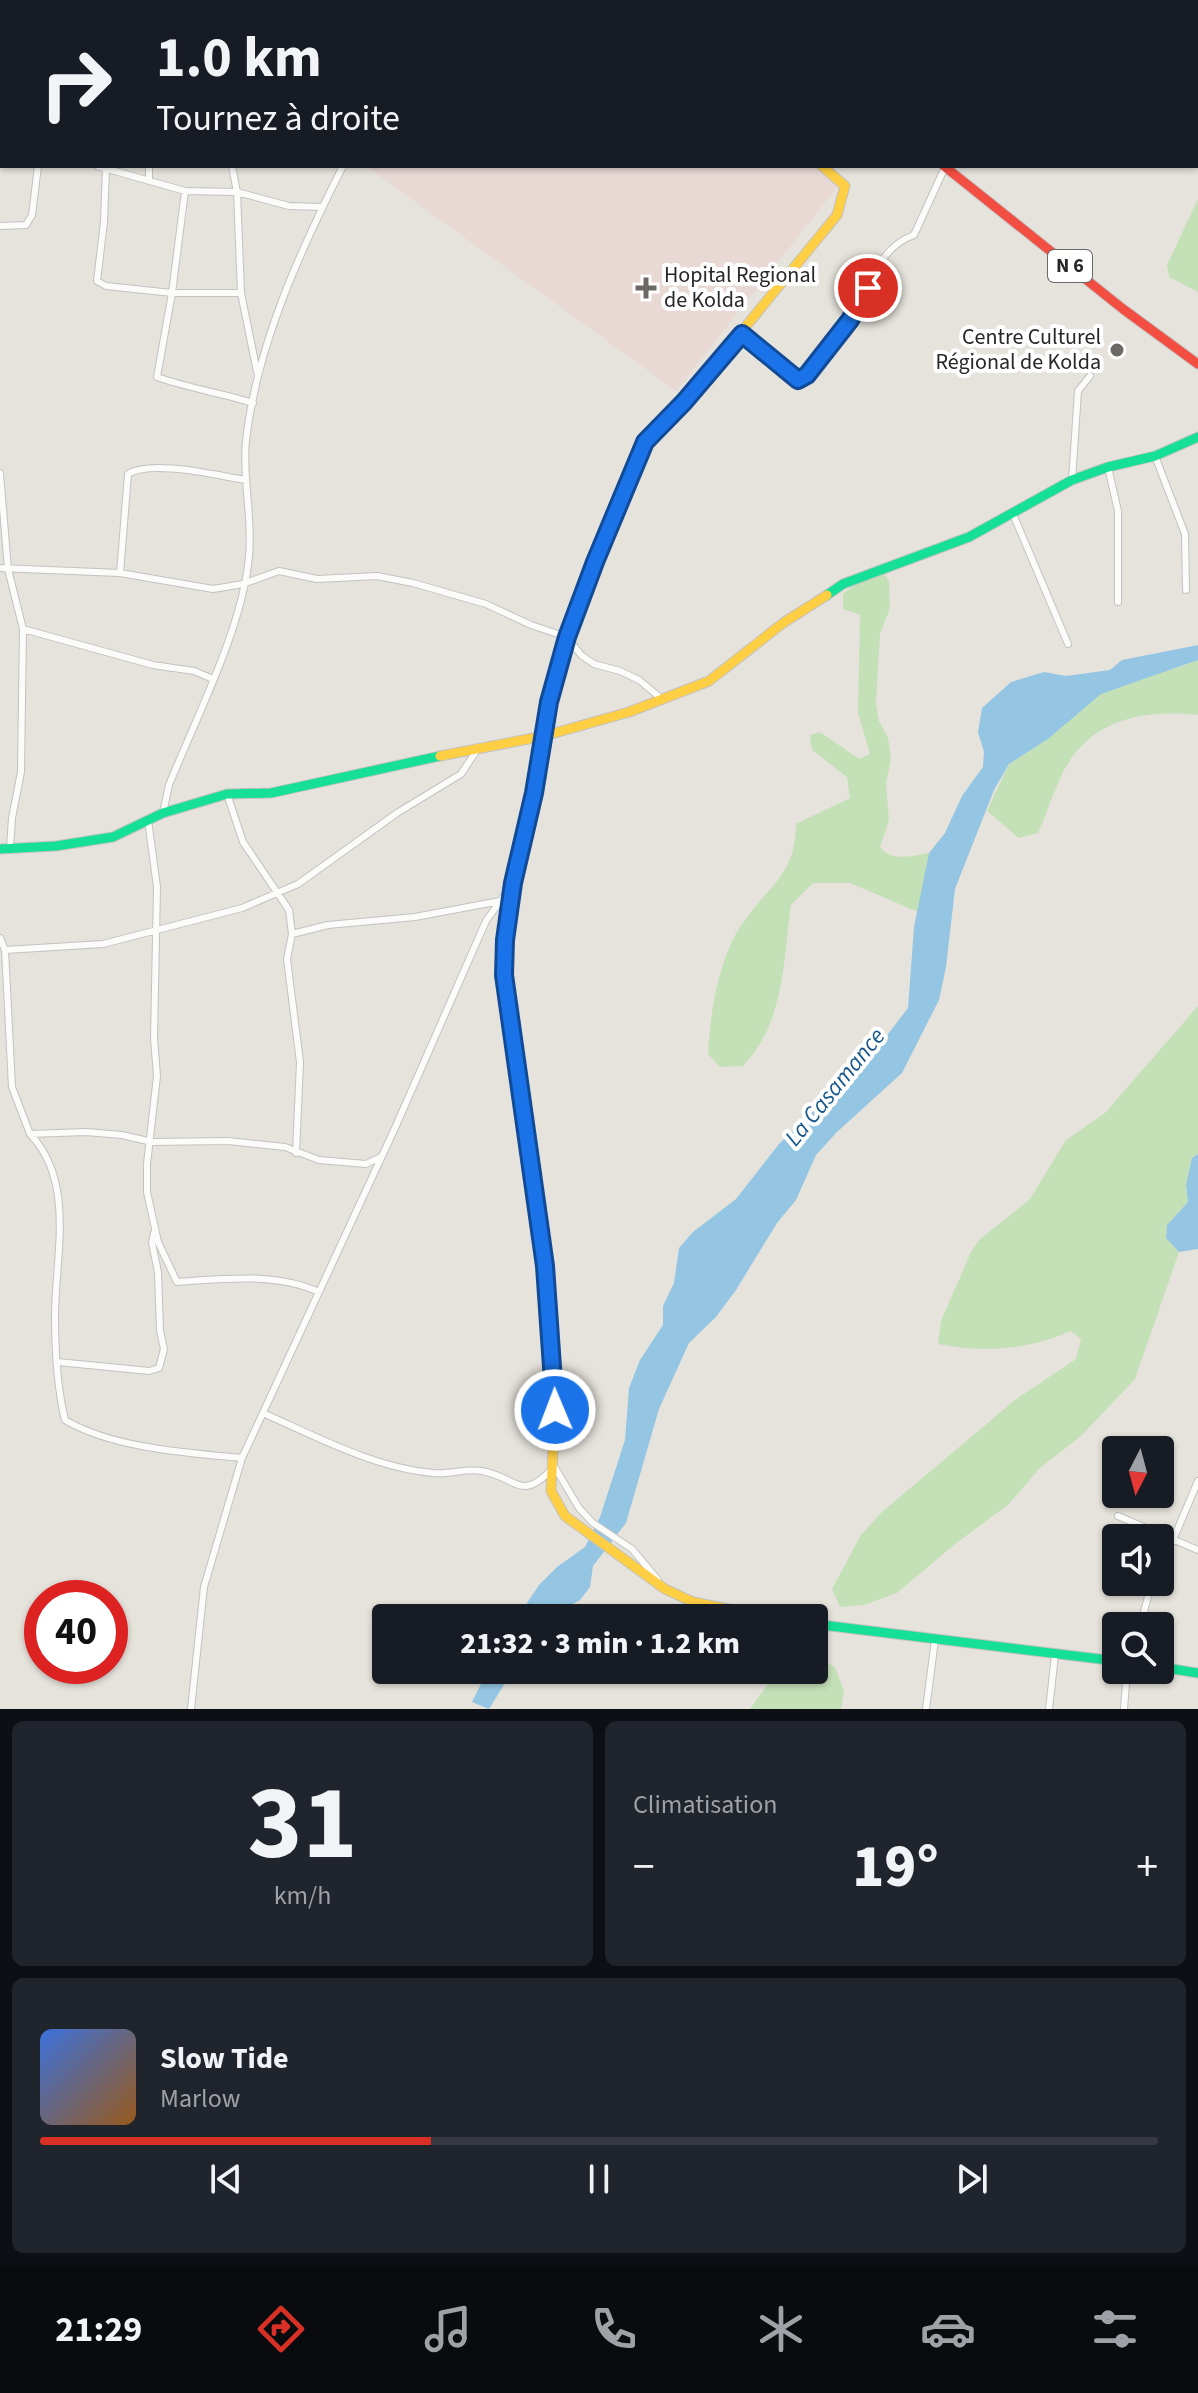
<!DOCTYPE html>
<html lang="fr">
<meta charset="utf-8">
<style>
:root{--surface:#171b24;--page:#20242c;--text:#f1f3f6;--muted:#9ea1a6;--line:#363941;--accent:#d93025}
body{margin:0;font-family:"Source Sans 3",sans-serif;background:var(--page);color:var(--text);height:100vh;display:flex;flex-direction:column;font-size:30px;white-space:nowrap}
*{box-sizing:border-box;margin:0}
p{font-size:26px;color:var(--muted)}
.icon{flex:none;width:44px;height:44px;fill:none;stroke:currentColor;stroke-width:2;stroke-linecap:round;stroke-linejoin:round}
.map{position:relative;height:1709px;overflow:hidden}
.details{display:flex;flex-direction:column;gap:12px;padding:12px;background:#0d0f14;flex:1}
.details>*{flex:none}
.banner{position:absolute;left:0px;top:0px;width:1198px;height:168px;box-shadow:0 2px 6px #0004;background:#171b24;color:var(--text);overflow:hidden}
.needle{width:52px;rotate:186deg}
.buttons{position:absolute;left:1102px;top:1436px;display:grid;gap:16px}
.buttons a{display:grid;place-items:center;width:72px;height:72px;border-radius:8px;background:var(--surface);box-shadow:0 2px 6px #0004;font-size:40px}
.speed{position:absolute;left:24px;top:1580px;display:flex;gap:16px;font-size:40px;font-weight:700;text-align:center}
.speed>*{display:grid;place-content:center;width:104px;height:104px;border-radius:50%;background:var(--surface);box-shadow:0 2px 6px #0004;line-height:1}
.speed .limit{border:12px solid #d22;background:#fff;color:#111}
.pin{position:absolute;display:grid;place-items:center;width:68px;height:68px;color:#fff;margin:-34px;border:4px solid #fff;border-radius:50%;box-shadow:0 2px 8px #0007}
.me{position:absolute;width:88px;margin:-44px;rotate:359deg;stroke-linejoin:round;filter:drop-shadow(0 0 6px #0008)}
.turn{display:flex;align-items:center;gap:28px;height:168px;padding:0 24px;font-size:36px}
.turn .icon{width:104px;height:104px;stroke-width:2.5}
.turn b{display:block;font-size:56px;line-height:68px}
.big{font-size:60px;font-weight:800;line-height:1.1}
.details .tile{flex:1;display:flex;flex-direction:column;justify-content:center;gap:12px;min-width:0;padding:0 28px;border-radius:12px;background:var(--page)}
.details .dial{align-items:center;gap:0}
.dial b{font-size:104px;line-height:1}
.song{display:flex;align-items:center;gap:24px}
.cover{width:96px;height:96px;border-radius:12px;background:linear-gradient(135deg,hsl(220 70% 55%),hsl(30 70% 35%))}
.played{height:8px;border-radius:4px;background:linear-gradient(90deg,var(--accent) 35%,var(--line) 35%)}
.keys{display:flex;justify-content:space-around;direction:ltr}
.heat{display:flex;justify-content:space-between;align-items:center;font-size:44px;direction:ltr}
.details .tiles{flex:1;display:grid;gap:12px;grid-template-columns:1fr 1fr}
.tile:last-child{grid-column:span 2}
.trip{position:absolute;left:372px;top:1604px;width:456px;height:80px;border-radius:8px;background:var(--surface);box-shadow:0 2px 6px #0004;font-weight:800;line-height:80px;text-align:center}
.tab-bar{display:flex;height:128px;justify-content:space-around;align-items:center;background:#090b0e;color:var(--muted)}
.tab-bar .icon{width:56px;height:56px}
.tab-bar .on{color:var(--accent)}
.tab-bar b{font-size:36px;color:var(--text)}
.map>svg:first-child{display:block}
.medical{fill:#e8d9d5}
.green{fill:#c4e0b7}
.water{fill:#94c6e3}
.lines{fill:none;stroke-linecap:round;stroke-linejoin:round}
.street-casing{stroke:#c3c2c2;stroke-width:8}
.fast-casing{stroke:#c3c2c2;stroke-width:11}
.slow-casing{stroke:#c3c2c2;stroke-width:11}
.jam-casing{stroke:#c3c2c2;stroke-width:11}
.street{stroke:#fbfbfa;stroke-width:6}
.fast{stroke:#16e098;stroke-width:9}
.slow{stroke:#ffcf43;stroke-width:9}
.jam{stroke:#f24e42;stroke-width:9}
.route-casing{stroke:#114b97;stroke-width:20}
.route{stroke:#1a73e8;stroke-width:14}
.poi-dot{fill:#6a6966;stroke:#fff;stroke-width:3}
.labels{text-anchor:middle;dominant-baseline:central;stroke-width:8;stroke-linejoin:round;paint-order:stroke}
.shield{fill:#fff;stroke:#686868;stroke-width:2}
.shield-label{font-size:20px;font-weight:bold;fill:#272727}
.poi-label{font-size:22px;fill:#272727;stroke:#fff;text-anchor:start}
.water-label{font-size:24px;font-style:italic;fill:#15578d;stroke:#fff}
</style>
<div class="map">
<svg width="1198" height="1709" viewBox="0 0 1198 1709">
<rect width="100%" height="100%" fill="#e6e3dc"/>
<path class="medical" d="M 366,166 L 813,166 L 839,185 L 676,391 Z"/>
<path class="green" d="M 1198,199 L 1198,292 L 1169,277 L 1167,265 Z
M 884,573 L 889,582 L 890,608 L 880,634 L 876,703 L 879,721 L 888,738 L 891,758 L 886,784 L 889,820 L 880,847 C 892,862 911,856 929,853 L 918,912 L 850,883 L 813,883 L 791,905 C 783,962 785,1022 743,1066 L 720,1067 L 708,1054 C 710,1014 719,957 742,924 C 768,886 796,875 796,824 L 850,798 L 847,777 L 812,750 L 810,735 L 820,732 L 859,759 L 870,754 L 858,713 L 860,615 L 843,609 L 843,594 L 857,583 Z
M 1198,660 L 1198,715 C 1139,709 1084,721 1059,781 C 1051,798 1046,816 1038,833 L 1019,838 L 987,811 L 1009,764 L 1048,739 L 1100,694 Z
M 1198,1006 L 1198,1154 L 1192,1158 L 1186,1185 L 1188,1202 L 1167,1225 L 1166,1238 L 1179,1252 L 1135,1379 L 1081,1436 L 1040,1468 L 1009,1504 L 955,1544 L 897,1593 L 864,1605 L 840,1607 L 832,1589 L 861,1535 L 882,1512 L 1015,1400 L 1076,1359 L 1081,1339 L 1071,1331 C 1028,1350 983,1353 938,1344 L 941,1321 L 971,1252 L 979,1240 L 1030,1199 L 1066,1140 L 1105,1113 Z
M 814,1656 L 835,1667 L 844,1691 L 841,1709 L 750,1709 L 776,1673 L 814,1670 Z"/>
<path class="water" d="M 1198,645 L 1198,660 L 1101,694 L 1048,739 L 1009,764 L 994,790 L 955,889 L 946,967 L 939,1000 L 902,1073 L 837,1132 L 816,1155 L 796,1200 L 777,1223 L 736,1290 L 716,1317 L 689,1343 L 659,1409 L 626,1523 L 593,1566 L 590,1587 L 580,1600 L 549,1618 L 517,1618 L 539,1585 L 557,1567 L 585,1547 L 600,1517 L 625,1440 L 629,1388 L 640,1360 L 663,1325 L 663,1306 L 674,1283 L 679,1248 L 693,1232 L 736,1199 L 779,1144 L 872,1055 L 908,1008 L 914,927 L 929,853 L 945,833 L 962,796 L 983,767 L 984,752 L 978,732 L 982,708 L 1011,682 L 1044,672 L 1066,676 L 1110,670 L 1122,660 Z
M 1198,1154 L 1198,1249 L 1179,1252 L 1166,1238 L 1167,1225 L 1188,1202 L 1186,1185 L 1192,1158 Z
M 488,1670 L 513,1670 L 489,1709 L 472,1702 Z"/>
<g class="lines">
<g class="street-casing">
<path id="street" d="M 201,0 L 202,2
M 605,0 L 607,2
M 997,0 L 999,2
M 1186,0 L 1188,2
M 88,2 L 89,0
M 314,2 L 314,0
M 470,2 L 472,0
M 1016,2 L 1018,0
M 1196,10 L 1198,12
M 0,75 L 2,75
M 0,154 L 2,154
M 97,166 L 185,191 L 237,192 L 289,206 L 322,207
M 232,166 L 237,192 L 241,293 L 257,372
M 106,168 L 104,222 L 97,281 L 106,286 L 172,293 L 241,293
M 149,181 L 149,166
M 185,191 L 172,293 L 157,377 C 188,388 221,393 253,403
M 0,226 L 26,225 L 32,215 L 38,166
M 742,334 L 782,370 L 798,380 L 807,375 C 822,357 838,339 850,319 C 869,289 878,247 914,235 L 945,167
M 1155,456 L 1185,534 L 1186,590
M 1108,467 L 1118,511 L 1118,602
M 0,473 L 8,569 L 23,629 L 21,772 L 12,818 L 10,848
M 1072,480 L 1078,391 L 1090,376
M 1013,514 L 1068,644
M 0,568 L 120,573 L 213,589 L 243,584 L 279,571 L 317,579 L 377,576 L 413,583 L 486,604 L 531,625 L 567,637 L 581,655 L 594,664 L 620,671 L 639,680 L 663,700
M 120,573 L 128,474 C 151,459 219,476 246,480
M 23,629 L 153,665 L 194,671 L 213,679
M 227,794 L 243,842 L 289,910 L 292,934 L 287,959 L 300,1062 L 296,1153
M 163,813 L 169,785 C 196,718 243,627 249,556 C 253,518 242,479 246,440 C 257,345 300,251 343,166
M 148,820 L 157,887 L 154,1038 L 157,1076 L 147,1164 L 147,1192 L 158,1242 L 177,1282 C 223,1279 276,1272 319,1292
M 292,934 L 328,925 L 415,917 L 500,901
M 0,938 L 5,950 L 12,1087 L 30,1134 L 86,1132 L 122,1135 L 152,1142 L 228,1141 L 285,1147 L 319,1160 L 366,1164 L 381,1157
M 5,950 L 103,944 L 242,908 L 298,884 L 397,813 L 461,774 L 479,747
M 30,1134 C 76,1182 55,1257 55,1316 C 55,1351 57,1387 65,1420 C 112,1448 187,1453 242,1458
M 58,1362 L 149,1371 L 159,1368 L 164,1349 L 160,1331 L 158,1272 L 152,1243 L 154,1233
M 265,1414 C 317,1437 375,1468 433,1473 C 449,1475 467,1468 482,1471 C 518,1478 521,1502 552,1469
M 554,1466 L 579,1508 L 593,1523 L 632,1549 L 658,1580
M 1118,1516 L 1198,1550
M 1160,1563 L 1173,1540 L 1198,1481
M 1140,1626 L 1152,1582
M 191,1709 L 204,1587 L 242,1458 L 395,1128 L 486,921 L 511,886
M 926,1709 L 935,1640
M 1049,1709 L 1055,1655
M 1124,1709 L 1127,1670"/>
</g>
<g class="fast-casing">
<path id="fast" d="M 827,595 L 843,584 L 969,537 L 1072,480 L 1108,467 L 1155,456 L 1198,437
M 531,805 L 513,883 L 505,940 L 507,1004 L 540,1238
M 0,849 L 56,846 L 113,837 L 163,813 L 227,794 L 271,793 L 440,756
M 814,1624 L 1116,1661
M 1160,1667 L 1198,1673"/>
</g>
<g class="slow-casing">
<path id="slow" d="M 738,0 L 741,2
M 440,756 L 544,736 L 629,712 L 709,681 L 783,623 L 827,595
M 531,805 L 549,702 L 567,637 L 645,442 L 684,402 L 837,215 L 845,186 L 822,166
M 540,1238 L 553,1346 L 555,1410 L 551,1491 L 565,1516 L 665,1589 L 693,1602 L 773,1618"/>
</g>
<g class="jam-casing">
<path id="jam" d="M 944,166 L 1123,309 L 1198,364"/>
</g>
<use href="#street" class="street"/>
<use href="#fast" class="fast"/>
<use href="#slow" class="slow"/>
<use href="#jam" class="jam"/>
</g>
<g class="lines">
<g class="route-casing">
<path id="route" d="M 555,1410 L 545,1266 L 504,975 L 505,940 L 513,883 L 534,793 L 549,702 L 567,637 L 595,562 L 645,442 L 684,402 L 742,334 L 798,380 L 807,375 L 850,320 L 868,288"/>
</g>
<use href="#route" class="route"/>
</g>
<g class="poi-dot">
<path d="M642 276h8v8h8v8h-8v8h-8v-8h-8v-8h8z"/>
<circle cx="1117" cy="350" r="8"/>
</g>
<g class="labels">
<rect class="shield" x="1048" y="250" width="44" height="32" rx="6"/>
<g class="shield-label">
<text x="1070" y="266">N 6</text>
</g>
<g class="poi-label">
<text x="664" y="275">Hopital Regional<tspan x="664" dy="25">de Kolda</tspan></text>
<text x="1101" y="337" text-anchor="end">Centre Culturel<tspan x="1101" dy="25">Régional de Kolda</tspan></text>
</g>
<g class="water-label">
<text transform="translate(835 1087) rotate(-51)">La Casamance</text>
</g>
</g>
</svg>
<div class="buttons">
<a><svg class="needle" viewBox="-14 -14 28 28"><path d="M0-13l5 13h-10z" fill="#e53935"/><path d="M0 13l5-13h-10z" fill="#9ea1a6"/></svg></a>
<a><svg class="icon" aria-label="sound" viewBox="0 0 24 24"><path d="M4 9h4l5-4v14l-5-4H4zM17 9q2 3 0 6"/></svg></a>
<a><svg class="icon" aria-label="search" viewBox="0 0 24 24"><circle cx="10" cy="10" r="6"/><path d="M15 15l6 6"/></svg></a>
</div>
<div class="speed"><div class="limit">40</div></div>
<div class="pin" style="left:868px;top:288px;background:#d93025"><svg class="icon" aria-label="arrive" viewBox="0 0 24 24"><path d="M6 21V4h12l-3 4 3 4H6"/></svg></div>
<svg class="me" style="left:555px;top:1410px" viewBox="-20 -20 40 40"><circle r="17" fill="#1a73e8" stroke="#fff" stroke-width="3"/><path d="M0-11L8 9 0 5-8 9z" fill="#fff"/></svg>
<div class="trip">21:32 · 3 min · 1.2 km</div>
<div class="banner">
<div class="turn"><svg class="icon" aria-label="right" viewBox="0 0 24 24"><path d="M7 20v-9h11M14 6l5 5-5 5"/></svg><div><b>1.0 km</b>Tournez à droite</div></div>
</div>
</div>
<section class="details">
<div class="tiles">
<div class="tile dial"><b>31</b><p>km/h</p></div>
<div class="tile"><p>Climatisation</p>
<div class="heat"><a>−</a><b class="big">19°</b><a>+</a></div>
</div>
<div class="tile">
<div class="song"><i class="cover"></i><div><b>Slow Tide</b><p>Marlow</p></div></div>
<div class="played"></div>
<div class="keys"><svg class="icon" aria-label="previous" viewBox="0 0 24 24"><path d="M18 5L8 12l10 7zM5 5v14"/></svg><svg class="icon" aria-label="pause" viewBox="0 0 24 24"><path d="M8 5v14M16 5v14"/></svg><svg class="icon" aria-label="next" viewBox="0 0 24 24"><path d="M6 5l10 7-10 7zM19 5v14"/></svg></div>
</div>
</div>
</section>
<nav class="tab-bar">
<b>21:29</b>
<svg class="icon on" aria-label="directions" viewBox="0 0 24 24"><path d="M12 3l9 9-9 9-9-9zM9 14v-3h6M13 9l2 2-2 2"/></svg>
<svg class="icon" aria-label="music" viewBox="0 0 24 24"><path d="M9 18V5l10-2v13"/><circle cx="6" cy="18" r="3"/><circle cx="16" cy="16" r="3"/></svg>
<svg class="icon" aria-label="phone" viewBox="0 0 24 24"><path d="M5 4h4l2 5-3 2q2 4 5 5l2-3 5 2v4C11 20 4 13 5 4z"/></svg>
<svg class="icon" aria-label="climate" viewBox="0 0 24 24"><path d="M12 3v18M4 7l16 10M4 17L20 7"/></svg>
<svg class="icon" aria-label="car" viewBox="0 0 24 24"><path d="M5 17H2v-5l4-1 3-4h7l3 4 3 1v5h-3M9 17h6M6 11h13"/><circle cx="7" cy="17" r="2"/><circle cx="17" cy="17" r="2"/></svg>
<svg class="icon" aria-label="filters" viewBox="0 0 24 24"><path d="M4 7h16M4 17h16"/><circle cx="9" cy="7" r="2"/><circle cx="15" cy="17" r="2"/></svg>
</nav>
